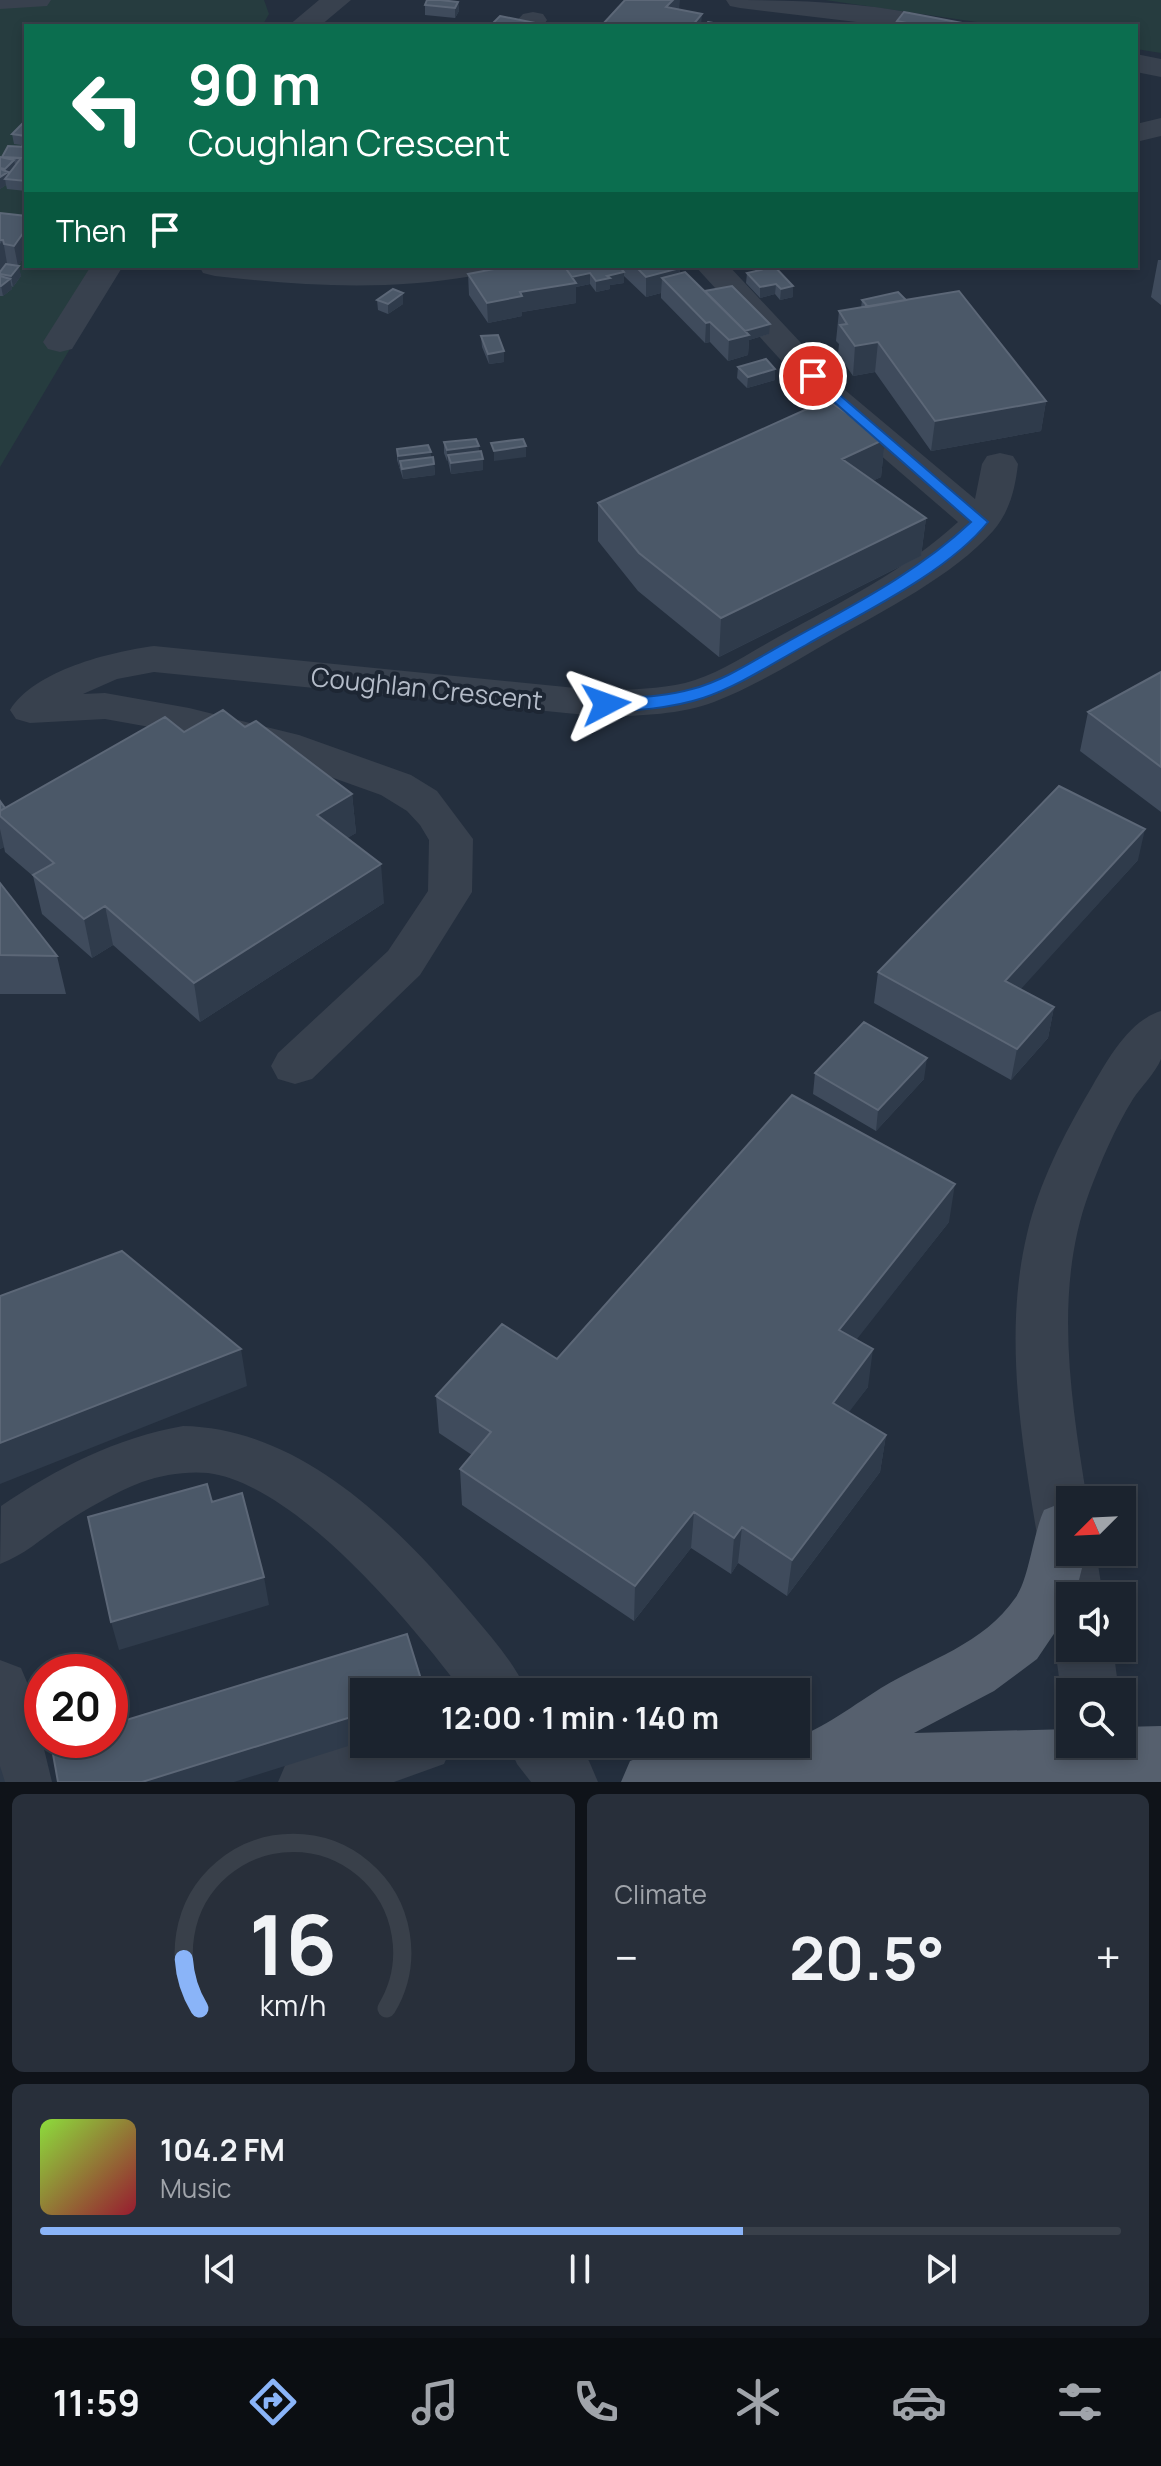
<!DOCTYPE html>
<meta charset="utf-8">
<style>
:root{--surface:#1b232e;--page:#282f3a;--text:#f1f3f6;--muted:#a0a4aa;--line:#39404a;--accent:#8ab4f8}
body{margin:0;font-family:Manrope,sans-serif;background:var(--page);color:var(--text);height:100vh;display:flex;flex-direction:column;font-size:30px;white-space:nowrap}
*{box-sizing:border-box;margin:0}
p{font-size:26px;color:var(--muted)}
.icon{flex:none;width:44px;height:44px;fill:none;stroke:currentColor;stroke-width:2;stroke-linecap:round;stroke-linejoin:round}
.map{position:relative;height:1782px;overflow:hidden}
.details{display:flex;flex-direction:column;gap:12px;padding:12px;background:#0f1319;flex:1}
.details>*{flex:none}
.guide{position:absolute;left:24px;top:24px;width:1114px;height:244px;border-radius:0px;box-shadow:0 4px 12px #0003,0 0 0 2px var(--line);background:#0b6e4f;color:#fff;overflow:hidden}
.needle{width:52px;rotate:246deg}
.buttons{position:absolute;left:1056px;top:1486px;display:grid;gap:16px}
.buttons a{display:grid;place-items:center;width:80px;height:80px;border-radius:0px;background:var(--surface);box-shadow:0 4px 12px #0003,0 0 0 2px var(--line);font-size:40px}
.speed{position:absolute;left:24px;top:1654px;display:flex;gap:16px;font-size:40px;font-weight:700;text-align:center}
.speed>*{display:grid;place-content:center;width:104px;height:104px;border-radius:50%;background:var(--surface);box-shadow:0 4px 12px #0003,0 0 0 2px var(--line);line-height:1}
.speed .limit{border:12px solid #d22;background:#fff;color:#111}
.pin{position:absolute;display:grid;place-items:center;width:68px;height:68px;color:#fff;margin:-34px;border:4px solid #fff;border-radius:50%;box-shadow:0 2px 8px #0007}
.me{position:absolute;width:88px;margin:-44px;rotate:86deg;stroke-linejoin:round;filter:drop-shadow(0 0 6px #0008)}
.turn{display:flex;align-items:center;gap:28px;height:168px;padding:0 32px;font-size:36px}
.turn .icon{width:104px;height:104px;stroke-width:2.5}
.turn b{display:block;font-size:56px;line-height:68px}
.then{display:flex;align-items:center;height:76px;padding:0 32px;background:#0003;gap:16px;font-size:30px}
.big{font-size:60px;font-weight:700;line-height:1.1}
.details .widget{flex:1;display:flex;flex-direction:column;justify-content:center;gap:12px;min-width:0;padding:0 28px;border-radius:12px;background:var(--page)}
.details .dial{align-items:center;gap:0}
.dial svg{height:208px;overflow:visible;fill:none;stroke:var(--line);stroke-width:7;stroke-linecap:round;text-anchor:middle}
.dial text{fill:var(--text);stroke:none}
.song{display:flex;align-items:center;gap:24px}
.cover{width:96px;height:96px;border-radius:12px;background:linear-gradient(135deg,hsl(90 70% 55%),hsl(350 70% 35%))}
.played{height:8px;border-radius:4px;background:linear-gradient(90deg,var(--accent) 65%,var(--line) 65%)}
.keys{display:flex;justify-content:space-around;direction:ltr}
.heat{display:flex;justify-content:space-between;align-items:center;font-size:44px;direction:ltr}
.details .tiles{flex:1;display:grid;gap:12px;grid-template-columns:1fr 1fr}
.widget:last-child{grid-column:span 2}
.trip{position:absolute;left:350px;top:1678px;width:460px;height:80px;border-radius:0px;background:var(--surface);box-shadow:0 4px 12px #0003,0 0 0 2px var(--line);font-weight:700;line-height:80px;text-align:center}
.tab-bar{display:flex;height:128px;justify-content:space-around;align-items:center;background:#0b0e12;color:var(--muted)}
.tab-bar .icon{width:56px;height:56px}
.tab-bar .selected{color:var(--accent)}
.tab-bar b{font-size:36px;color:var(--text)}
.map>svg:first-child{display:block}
.green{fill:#263c3f}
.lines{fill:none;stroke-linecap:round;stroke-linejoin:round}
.minor{fill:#38414e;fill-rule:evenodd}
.major{fill:#56606e;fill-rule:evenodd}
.wall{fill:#3f4b5c}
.shaded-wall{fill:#2f3b4b}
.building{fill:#4b5868;stroke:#5c6777;stroke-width:2}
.route{fill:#1a73e8;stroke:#114b97;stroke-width:2}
.labels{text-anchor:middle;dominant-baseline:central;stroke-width:8;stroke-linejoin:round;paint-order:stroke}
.street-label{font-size:26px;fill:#b4bcc9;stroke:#1d2633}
</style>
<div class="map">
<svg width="1161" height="1782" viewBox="0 0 1161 1782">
<rect width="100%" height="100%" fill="#242f3e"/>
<path class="green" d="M 0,0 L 264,0 L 269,14 L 262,26 L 26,26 L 26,266 L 119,266 L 0,467 Z
M 825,0 L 1161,0 L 1161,53 L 1136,49 L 1136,26 L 1004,26 Z"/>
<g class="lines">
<path class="minor" d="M 0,0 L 51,0 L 47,6 L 0,9 Z
M 319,0 L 351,0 L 320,26 L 288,26 Z
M 726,0 C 800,0 873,2 945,20 L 949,26 L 890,26 L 740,8 L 730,6 Z
M 533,12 L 543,14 L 547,20 L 543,26 L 512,26 L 523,14 Z
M 1136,54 L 1161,59 L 1161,77 L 1136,72 Z
M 1161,118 L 1161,136 L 1136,142 L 1136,124 Z
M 91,266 L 123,266 L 72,349 L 60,352 L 48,349 L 43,342 Z
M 199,266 L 489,266 L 485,273 L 473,276 C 386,291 303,286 215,276 L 203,273 Z
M 695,266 L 729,266 L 845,390 L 975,499 L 982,464 L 987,456 L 1000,453 L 1013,456 L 1018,464 C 1015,489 1010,511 993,531 C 953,576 884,610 832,640 C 794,662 755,686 714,702 C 680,715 642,715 606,717 L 154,672 L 117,679 L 83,694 L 105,693 L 189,708 L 299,735 L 411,775 L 437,791 L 473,839 L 472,892 L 420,975 L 312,1079 L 295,1084 L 278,1079 L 271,1066 L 278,1053 L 388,951 L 428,891 L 429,840 L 420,825 L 407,811 L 381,795 L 272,756 L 189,734 L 105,719 L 30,723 L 16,719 L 10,710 C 35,670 110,652 154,646 L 606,691 C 632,689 659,689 685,683 C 717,675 749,653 778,637 C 839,603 906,570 958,522 L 821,404 Z
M 1161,1011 C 1161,1024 1161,1047 1161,1059 C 1156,1072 1141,1087 1133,1099 C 1115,1128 1101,1161 1089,1193 C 1053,1290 1071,1400 1087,1500 L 1070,1500 L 1070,1552 L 1096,1552 L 1103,1596 L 1070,1596 L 1070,1620 L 1055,1614 L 1047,1596 C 1029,1479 999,1351 1027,1234 C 1039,1183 1064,1134 1090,1090 C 1107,1061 1128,1021 1161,1011 Z
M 183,1426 C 302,1428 400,1528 471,1613 C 492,1638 514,1662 527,1692 L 463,1692 C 411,1623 297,1485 208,1473 C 186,1471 162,1475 142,1482 C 114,1493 86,1509 62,1525 C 41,1539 24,1555 0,1564 L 1,1506 C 57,1468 116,1438 183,1426 Z
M 1070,1627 L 1070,1648 L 1113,1648 L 1119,1692 L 1070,1692 L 1070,1712 L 1061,1692 L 1055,1648 L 1064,1629 Z
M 0,1660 L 21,1668 L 29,1687 L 52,1782 L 0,1782 Z
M 364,1735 L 364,1744 L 453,1744 L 444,1764 L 394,1782 L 278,1782 L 287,1761 Z
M 508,1744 L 575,1744 L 589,1761 L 598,1782 L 531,1782 L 517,1764 Z"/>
<path class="major" d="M 1064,1502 L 1070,1504 L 1070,1552 L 1086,1552 L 1075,1596 L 1070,1596 L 1070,1610 L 1037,1659 L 994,1691 L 914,1733 L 1070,1729 L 1070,1744 L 1122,1744 L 1122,1727 L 1161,1726 L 1161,1782 L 621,1782 L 630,1761 C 681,1741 742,1744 796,1744 L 796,1737 C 818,1732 860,1701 881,1688 C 929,1659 983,1645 1016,1597 C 1029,1578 1033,1534 1044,1510 Z"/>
</g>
<path class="wall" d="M 458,2 L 459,11 L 455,18 L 425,15 L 425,5 Z
M 897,21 L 978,26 L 896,26 Z
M 26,120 L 26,207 L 24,207 L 22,197 L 26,191 L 7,189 L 6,185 L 0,189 L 2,158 L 21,146 L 21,145 L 14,144 L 12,134 Z
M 0,213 L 26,216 L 26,254 L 18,266 L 21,276 L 13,287 L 11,286 L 12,289 L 3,296 L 0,296 Z
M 1158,260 L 1161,260 L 1161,305 L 1151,297 Z
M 510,266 L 678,266 L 680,268 L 680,273 L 769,334 L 749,340 L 748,355 L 728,361 L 710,342 L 705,343 L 661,298 L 661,293 L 646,297 L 624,276 L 624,283 L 610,285 L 610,289 L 596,292 L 590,284 L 576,287 L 576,303 L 522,312 L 522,316 L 488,323 L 469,295 L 468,274 Z
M 755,266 L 774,266 L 793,297 L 780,300 L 775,294 L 760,298 L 746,283 L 747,273 L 755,271 Z
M 377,300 L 403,304 L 388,314 L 378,310 Z
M 862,300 L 906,300 L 1046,401 L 1041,431 L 931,451 L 875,372 L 853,376 L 838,354 L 839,344 L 836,341 L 839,311 L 861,308 Z
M 481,336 L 504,351 L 504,362 L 489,364 L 482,347 Z
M 738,367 L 775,380 L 747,388 L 737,378 Z
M 885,439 L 881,477 L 872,481 L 926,518 L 921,556 L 719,657 L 638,591 L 598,541 L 598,503 Z
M 444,442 L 479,452 L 483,459 L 483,470 L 451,474 L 448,461 L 447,461 L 444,453 Z
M 397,449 L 431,457 L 434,464 L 435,475 L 403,479 L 397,460 Z
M 1161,672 L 1161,812 L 1080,751 L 1088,712 Z
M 245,727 L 352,794 L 356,833 L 347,838 L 384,903 L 200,1022 L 113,945 L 92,958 L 42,914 L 33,876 L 5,852 L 4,847 L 0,849 L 0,801 L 5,808 L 184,732 Z
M 1138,860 L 1020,989 L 1054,1007 L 1048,1038 L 1011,1080 L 874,1003 L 878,972 Z
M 0,883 L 57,956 L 66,994 L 0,994 Z
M 815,1073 L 924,1079 L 876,1131 L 813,1094 Z
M 949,1222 L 856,1339 L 868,1387 L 848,1412 L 886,1435 L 880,1472 L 787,1596 L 738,1563 L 731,1574 L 691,1548 L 634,1621 L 462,1505 L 460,1469 L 472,1455 L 439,1433 L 436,1396 L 557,1359 Z"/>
<path class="shaded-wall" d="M 673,0 L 680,0 L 679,10 L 666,7 Z
M 458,2 L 459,11 L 455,18 L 455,8 Z
M 702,14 L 701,26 L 692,26 Z
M 14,160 L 16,170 L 5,179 L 6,185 L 0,189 L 0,177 L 6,174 L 5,169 Z
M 26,229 L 26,254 L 18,266 L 14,246 Z
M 3,240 L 8,269 L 0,274 L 0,244 Z
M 19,266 L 21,276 L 13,287 L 11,276 Z
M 680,268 L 679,288 L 662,278 L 661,293 L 646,297 L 646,277 Z
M 624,272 L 624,283 L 610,285 L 610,289 L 596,292 L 596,281 L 607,276 Z
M 590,273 L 590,284 L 576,287 L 576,303 L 522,312 L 522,316 L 488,323 L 487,303 L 520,292 L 571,277 Z
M 10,279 L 12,289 L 3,296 L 1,286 Z
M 776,284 L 775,294 L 760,298 L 760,287 Z
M 793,286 L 793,297 L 780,300 L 781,289 Z
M 403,293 L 403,304 L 388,314 L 388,304 Z
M 710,322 L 710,342 L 705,343 L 706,323 Z
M 770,324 L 769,334 L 749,340 L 748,355 L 728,361 L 729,340 L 743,331 Z
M 878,342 L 875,372 L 853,376 L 855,346 Z
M 504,351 L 504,362 L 489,364 L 488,354 Z
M 775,369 L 775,380 L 747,388 L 748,377 Z
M 1046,401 L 1041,431 L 931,451 L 935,421 Z
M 885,439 L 881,477 L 839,497 L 842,459 Z
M 479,446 L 479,457 L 448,455 L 448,461 L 447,461 L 447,450 Z
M 526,446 L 526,457 L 494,461 L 494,451 Z
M 431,452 L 431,463 L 400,461 L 400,467 L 399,467 L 398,456 Z
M 483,459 L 483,470 L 451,474 L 451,463 Z
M 434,464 L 435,475 L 403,479 L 402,469 Z
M 926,518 L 921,556 L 719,657 L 721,618 Z
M 352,794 L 356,833 L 321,854 L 317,815 Z
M 0,829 L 4,847 L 0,849 Z
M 1145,829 L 1138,860 L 1000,1012 L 1005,981 Z
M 381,864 L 384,903 L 200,1022 L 194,983 Z
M 105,906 L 113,945 L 92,958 L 84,919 Z
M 1054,1007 L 1048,1038 L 1011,1080 L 1017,1049 Z
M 927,1058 L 924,1079 L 876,1131 L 878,1110 Z
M 955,1184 L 949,1222 L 835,1367 L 839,1330 Z
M 241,1349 L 247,1386 L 0,1484 L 0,1443 Z
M 873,1349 L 868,1387 L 828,1440 L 833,1403 Z
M 886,1435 L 880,1472 L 787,1596 L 792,1560 Z
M 694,1512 L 691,1548 L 634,1621 L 635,1586 Z
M 742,1527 L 738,1563 L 731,1574 L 734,1538 Z
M 264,1577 L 269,1605 L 119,1650 L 111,1622 Z
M 364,1713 L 364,1741 L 234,1782 L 142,1782 Z
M 0,1766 L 5,1782 L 0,1782 Z"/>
<path class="building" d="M 427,0 L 440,0 L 458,2 L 455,8 L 425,5 Z
M 625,0 L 673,0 L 666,7 L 702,14 L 692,26 L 611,26 L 603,24 Z
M 904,12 L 978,26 L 921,26 L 897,21 Z
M 500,16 L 550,26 L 490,26 Z
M 708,22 L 729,26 L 705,26 Z
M 26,120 L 26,136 L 12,134 Z
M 8,146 L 26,147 L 26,181 L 5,179 L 21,158 L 2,157 Z
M 0,157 L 14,160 L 5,169 L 0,168 Z
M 0,169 L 8,172 L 0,177 Z
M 0,213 L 26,216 L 26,229 L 14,246 L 4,244 L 3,240 L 0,240 Z
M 6,264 L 19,266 L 11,276 L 0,274 L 0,272 Z
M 510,266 L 564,266 L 576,283 L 520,292 L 522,296 L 487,303 L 468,274 Z
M 564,266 L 619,266 L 624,272 L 607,276 L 610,278 L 596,281 L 590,273 L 572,277 Z
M 635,266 L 678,266 L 680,268 L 646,277 Z
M 757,266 L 774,266 L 793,286 L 781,289 L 776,284 L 760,287 L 747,273 L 761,270 Z
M 685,272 L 749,335 L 729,340 L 710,322 L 706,323 L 662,278 Z
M 0,276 L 10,279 L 1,286 L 0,286 Z
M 732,286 L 770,324 L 745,331 L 705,291 Z
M 393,289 L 403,293 L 388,304 L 377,300 Z
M 959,291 L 1046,401 L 935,421 L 878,342 L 855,346 L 840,325 L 847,324 L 839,311 Z
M 898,292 L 906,300 L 868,307 L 862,300 Z
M 498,335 L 504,351 L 488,354 L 481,336 Z
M 766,359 L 775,369 L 748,377 L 738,367 Z
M 827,400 L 885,439 L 842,459 L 926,518 L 721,618 L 639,553 L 598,503 Z
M 476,439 L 479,446 L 447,450 L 444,442 Z
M 523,439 L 526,446 L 494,451 L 491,443 Z
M 428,445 L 431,452 L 398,456 L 397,449 Z
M 481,451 L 483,459 L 451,463 L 448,455 Z
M 433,457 L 434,464 L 402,469 L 400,461 Z
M 1161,672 L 1161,767 L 1088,712 Z
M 223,710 L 245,727 L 256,721 L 352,794 L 317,815 L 381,864 L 194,983 L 105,906 L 84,919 L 33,875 L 54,863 L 0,816 L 0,811 L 165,717 L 184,732 Z
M 1059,786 L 1145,829 L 1005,981 L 1054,1007 L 1017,1049 L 878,972 Z
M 0,801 L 5,808 L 0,811 Z
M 0,883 L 57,956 L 0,955 Z
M 864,1022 L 927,1058 L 878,1110 L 815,1073 Z
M 792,1095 L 955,1184 L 839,1330 L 873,1349 L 833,1403 L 886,1435 L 792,1560 L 742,1527 L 734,1538 L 694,1512 L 635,1586 L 460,1469 L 491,1432 L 436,1396 L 502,1324 L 557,1359 Z
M 122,1251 L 241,1349 L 0,1443 L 0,1296 Z
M 207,1484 L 212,1502 L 242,1493 L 264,1577 L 111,1622 L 88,1517 Z
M 407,1634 L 425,1692 L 364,1692 L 364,1713 L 142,1782 L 58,1782 L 51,1743 L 62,1740 L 110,1740 L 110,1725 Z"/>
<path class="route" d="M 813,372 L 988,522 C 948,572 862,613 806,645 C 773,663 739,686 703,698 C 679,706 624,715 600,708 L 598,704 L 600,701 L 606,699 C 635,697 664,697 692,689 C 724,681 756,659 785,643 C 849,607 917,573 971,522 L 808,379 L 805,376 Z"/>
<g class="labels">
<g class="street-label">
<text transform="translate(427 688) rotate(6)">Coughlan Crescent</text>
</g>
</g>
</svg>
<div class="buttons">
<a><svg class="needle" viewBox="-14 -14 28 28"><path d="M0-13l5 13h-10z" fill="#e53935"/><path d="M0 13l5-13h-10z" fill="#a0a4aa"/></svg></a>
<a><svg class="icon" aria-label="sound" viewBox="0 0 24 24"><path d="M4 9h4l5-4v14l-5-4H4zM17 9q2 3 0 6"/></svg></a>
<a><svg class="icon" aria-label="search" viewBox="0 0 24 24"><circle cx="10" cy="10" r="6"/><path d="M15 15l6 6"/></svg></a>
</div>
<div class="speed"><div class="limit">20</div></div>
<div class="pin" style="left:813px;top:376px;background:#d93025"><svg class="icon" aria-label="arrive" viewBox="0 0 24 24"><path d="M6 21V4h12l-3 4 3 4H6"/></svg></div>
<svg class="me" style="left:606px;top:704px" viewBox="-20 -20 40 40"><path d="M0-17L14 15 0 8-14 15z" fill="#1a73e8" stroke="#fff" stroke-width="4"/></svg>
<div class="trip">12:00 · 1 min · 140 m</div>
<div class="guide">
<div class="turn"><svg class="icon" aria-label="left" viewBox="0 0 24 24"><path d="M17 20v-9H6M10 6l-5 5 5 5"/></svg><div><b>90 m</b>Coughlan Crescent</div></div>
<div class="then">Then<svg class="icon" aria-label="arrive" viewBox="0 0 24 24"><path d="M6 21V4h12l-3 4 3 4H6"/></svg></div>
</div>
</div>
<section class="details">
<div class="tiles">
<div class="widget dial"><svg viewBox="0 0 100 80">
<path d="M14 69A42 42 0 1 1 86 69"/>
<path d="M14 69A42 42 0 0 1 8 50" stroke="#8ab4f8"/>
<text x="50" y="56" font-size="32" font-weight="700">16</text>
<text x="50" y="72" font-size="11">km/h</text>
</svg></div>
<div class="widget"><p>Climate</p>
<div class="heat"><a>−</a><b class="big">20.5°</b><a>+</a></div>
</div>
<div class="widget">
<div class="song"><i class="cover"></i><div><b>104.2 FM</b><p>Music</p></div></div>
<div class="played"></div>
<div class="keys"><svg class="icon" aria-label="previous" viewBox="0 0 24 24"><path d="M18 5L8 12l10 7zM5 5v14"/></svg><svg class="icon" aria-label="pause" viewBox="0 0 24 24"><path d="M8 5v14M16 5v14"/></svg><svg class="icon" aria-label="next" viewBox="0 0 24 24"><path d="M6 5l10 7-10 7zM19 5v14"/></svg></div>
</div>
</div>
</section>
<nav class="tab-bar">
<b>11:59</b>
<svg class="icon selected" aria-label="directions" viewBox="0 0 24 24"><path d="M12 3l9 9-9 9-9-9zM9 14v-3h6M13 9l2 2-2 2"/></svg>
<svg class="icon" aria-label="music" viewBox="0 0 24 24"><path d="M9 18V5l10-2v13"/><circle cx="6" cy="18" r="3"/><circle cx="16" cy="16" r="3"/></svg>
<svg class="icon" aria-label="phone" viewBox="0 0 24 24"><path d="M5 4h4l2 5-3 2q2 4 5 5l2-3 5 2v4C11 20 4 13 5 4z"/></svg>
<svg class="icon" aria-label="climate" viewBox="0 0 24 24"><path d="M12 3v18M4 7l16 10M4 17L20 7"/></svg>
<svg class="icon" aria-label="car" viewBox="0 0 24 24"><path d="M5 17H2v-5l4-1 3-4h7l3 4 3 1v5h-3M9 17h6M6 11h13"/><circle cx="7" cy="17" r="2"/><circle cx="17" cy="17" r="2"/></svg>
<svg class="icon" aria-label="filters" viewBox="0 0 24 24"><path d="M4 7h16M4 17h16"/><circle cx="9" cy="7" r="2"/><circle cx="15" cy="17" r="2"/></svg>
</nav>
